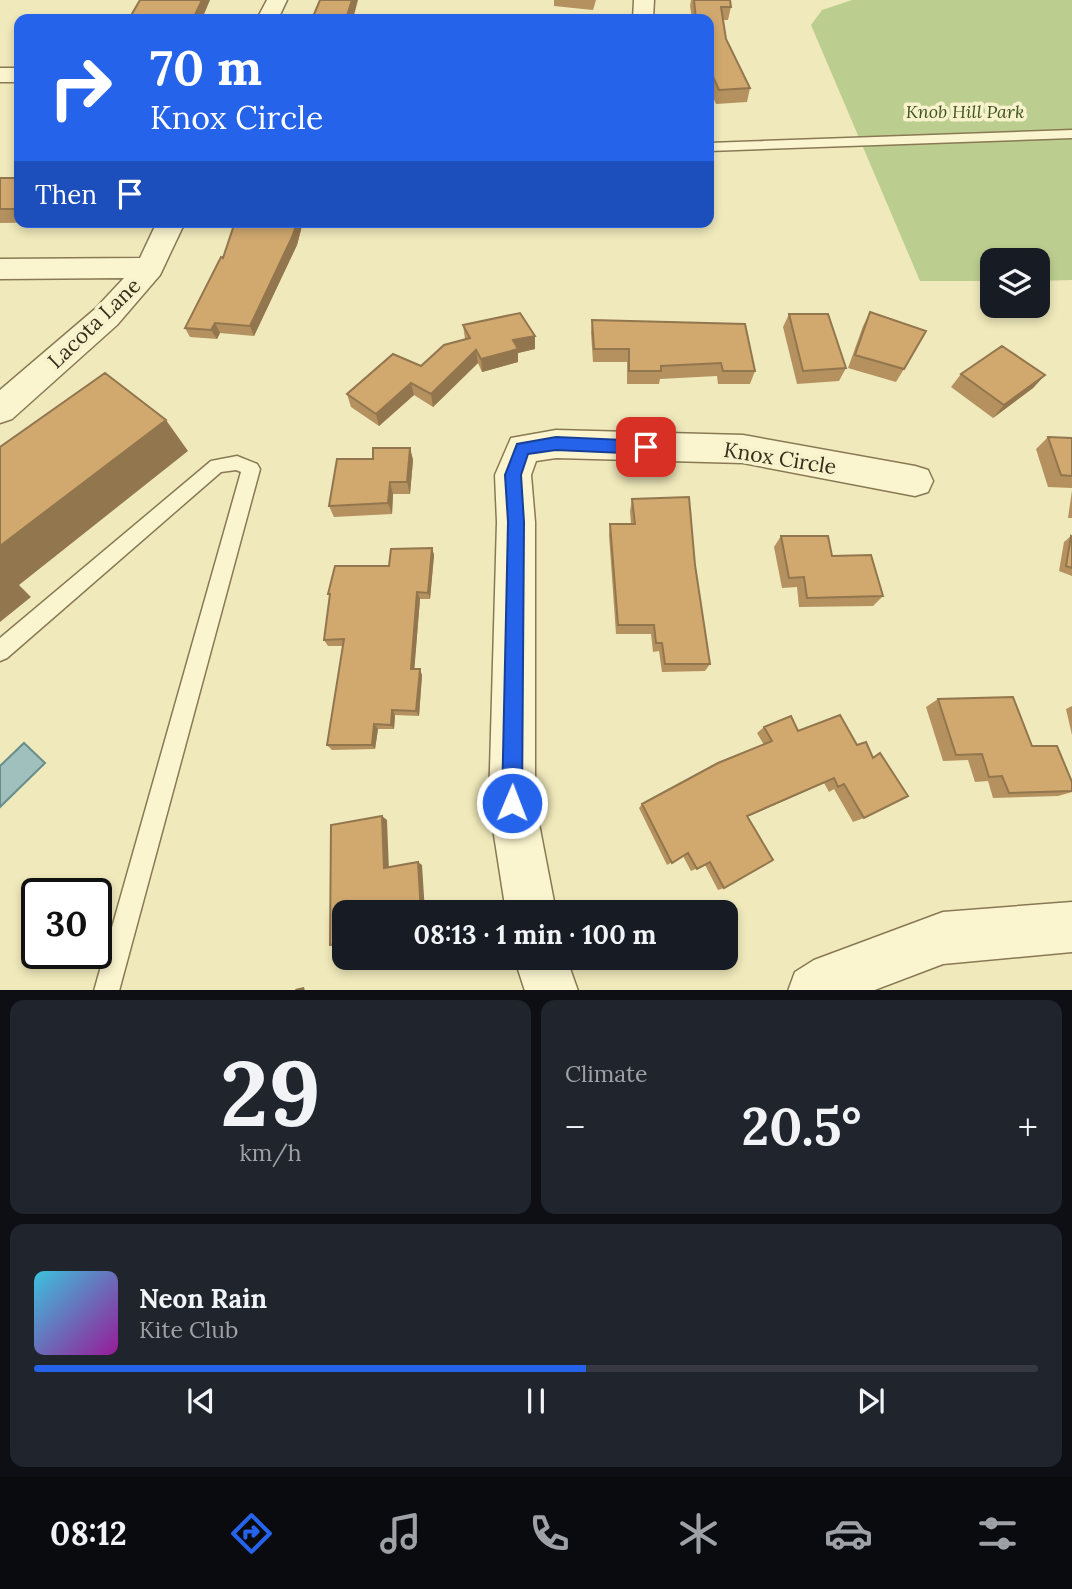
<!DOCTYPE html>
<meta charset="utf-8">
<style>
:root{--surface:#171b24;--page:#20242c;--text:#f1f3f6;--muted:#9ea1a6;--line:#363941;--accent:#2563eb}
body{margin:0;font-family:Lora,serif;background:var(--page);color:var(--text);height:100vh;display:flex;flex-direction:column;font-size:26px;white-space:nowrap}
*{box-sizing:border-box;margin:0}
p{font-size:23px;color:var(--muted)}
.icon{flex:none;width:38px;height:38px;fill:none;stroke:currentColor;stroke-width:2;stroke-linecap:round;stroke-linejoin:round}
.map{position:relative;height:990px;overflow:hidden}
.details{display:flex;flex-direction:column;gap:10px;padding:10px;background:#0d0f14;flex:1}
.details>*{flex:none}
.top-card{position:absolute;left:14px;top:14px;width:700px;height:214px;border-radius:14px;box-shadow:0 4px 10px #0003;background:#2563eb;color:#fff;overflow:hidden}
.tools{position:absolute;left:980px;top:248px;display:grid;gap:14px}
.tools a{display:grid;place-items:center;width:70px;height:70px;border-radius:14px;background:var(--surface);box-shadow:0 4px 10px #0003;font-size:35px}
.speed{position:absolute;left:21px;top:878px;display:flex;gap:14px;font-size:35px;font-weight:700;text-align:center}
.speed>*{display:grid;place-content:center;width:91px;height:91px;border-radius:50%;background:var(--surface);box-shadow:0 4px 10px #0003;line-height:1}
.speed .limit{border:4px solid #111;border-radius:10px;background:#fff;color:#111}
.pin{position:absolute;display:grid;place-items:center;width:60px;height:60px;color:#fff;margin:-30px;border-radius:14px;box-shadow:0 4px 10px #0006}
.me{position:absolute;width:77px;margin:-38px;rotate:1deg;stroke-linejoin:round;filter:drop-shadow(0 0 5px #0008)}
.turn{display:flex;align-items:center;gap:24px;height:147px;padding:0 21px;font-size:32px}
.turn .icon{width:91px;height:91px;stroke-width:2.5}
.turn b{display:block;font-size:49px;line-height:60px}
.then{display:flex;align-items:center;height:66px;padding:0 21px;background:#0003;gap:14px;font-size:26px}
.big{font-size:52px;font-weight:700;line-height:1.1}
.details .widget{flex:1;display:flex;flex-direction:column;justify-content:center;gap:10px;min-width:0;padding:0 24px;border-radius:14px;background:var(--page)}
.details .dial{align-items:center;gap:0}
.dial b{font-size:91px;line-height:1}
.song{display:flex;align-items:center;gap:21px}
.cover{width:84px;height:84px;border-radius:10px;background:linear-gradient(135deg,hsl(190 70% 55%),hsl(300 70% 35%))}
.played{height:7px;border-radius:4px;background:linear-gradient(90deg,var(--accent) 55%,var(--line) 55%)}
.keys{display:flex;justify-content:space-around;direction:ltr}
.heat{display:flex;justify-content:space-between;align-items:center;font-size:38px;direction:ltr}
.details .tiles{flex:1;display:grid;gap:10px;grid-template-columns:1fr 1fr}
.widget:last-child{grid-column:span 2}
.trip{position:absolute;left:332px;top:900px;width:406px;height:70px;border-radius:14px;background:var(--surface);box-shadow:0 4px 10px #0003;font-weight:700;line-height:70px;text-align:center}
.tab-bar{display:flex;height:112px;justify-content:space-around;align-items:center;background:#090b0e;color:var(--muted)}
.tab-bar .icon{width:49px;height:49px}
.tab-bar .selected{color:var(--accent)}
.tab-bar b{font-size:32px;color:var(--text)}
.map>svg:first-child{display:block}
.green{fill:#bcce8f}
.water{fill:#a0c0bd;stroke:#678e8b;stroke-width:2}
.lines{fill:none;stroke-linecap:round;stroke-linejoin:round}
.lane-casing{stroke:#887954;stroke-width:3}
.street-casing{stroke:#887954;stroke-width:3}
.lane{fill:#fbf5cf;fill-rule:evenodd}
.street{fill:#fbf5cf;fill-rule:evenodd}
.wall{fill:#b4915f}
.shaded-wall{fill:#92764e}
.building{fill:#d1a96f;stroke:#92764e;stroke-width:2}
.route{fill:#2563eb;stroke:#184099;stroke-width:2}
.labels{text-anchor:middle;dominant-baseline:central;stroke-width:7;stroke-linejoin:round;paint-order:stroke}
.far-park-label{font-size:18px;font-style:italic;fill:#3d5420;stroke:#f7f2cb}
.street-label{font-size:21px;fill:#362d1a;stroke:#f7f2cb}
</style>
<div class="map">
<svg width="1072" height="991" viewBox="0 0 1072 991">
<rect width="100%" height="100%" fill="#f0e9bb"/>
<path class="green" d="M 852,0 L 1072,0 L 1072,280 L 1038,281 L 1038,261 L 992,261 L 992,281 L 920,281 L 811,25 L 822,10 Z"/>
<path class="water" d="M 24,743 L 45,763 L 0,807 L 0,766 Z"/>
<g class="lines">
<g class="lane-casing">
<path id="lane" d="M 1072,130 L 1072,138 L 709,151 L 709,143 Z
M 237,456 L 257,464 L 260,469 L 119,991 L 94,991 L 241,472 L 236,470 L 221,472 L 7,658 L 0,661 L 0,638 L 211,461 Z"/>
</g>
<g class="street-casing">
<path id="street" d="M 267,0 L 287,0 L 278,19 L 257,19 Z
M 634,0 L 654,0 L 653,19 L 633,19 Z
M 0,68 L 19,68 L 19,82 L 0,82 Z
M 157,222 L 185,222 L 160,275 L 117,325 L 12,419 L 0,423 L 0,390 L 95,309 L 124,278 L 0,279 L 0,259 L 140,258 Z
M 556,430 L 743,435 L 915,466 L 928,470 L 933,481 L 928,492 L 915,496 L 743,463 L 556,458 L 536,461 L 531,475 L 535,522 L 535,803 L 556,912 L 506,912 L 489,803 L 497,522 L 495,475 L 511,438 Z
M 1072,902 L 1072,952 L 943,964 L 872,991 L 788,991 L 795,972 L 814,960 L 943,912 Z
M 514,957 L 566,957 L 578,991 L 525,991 Z"/>
</g>
<use href="#lane" class="lane"/>
<use href="#street" class="street"/>
</g>
<path class="wall" d="M 554,0 L 596,0 L 593,10 L 554,6 Z
M 691,0 L 730,0 L 731,7 L 728,20 L 723,20 L 726,39 L 750,88 L 747,102 L 716,104 L 709,88 L 709,19 L 692,19 L 690,6 Z
M 0,178 L 19,178 L 19,222 L 69,222 L 0,223 Z
M 235,222 L 303,222 L 297,245 L 254,336 L 220,333 L 217,339 L 190,337 L 185,328 L 223,258 Z
M 870,312 L 904,369 L 896,382 L 848,368 L 863,326 Z
M 789,314 L 846,368 L 839,381 L 797,384 L 783,327 Z
M 592,320 L 755,371 L 750,384 L 718,384 L 717,376 L 660,379 L 659,384 L 627,384 L 627,362 L 593,362 L 591,333 Z
M 463,325 L 535,336 L 535,349 L 518,353 L 518,362 L 482,372 L 478,363 L 433,407 L 414,395 L 379,426 L 351,407 L 347,394 L 421,366 L 465,339 Z
M 961,374 L 1045,375 L 1033,388 L 993,418 L 951,387 Z
M 1048,437 L 1072,438 L 1072,488 L 1048,487 L 1036,449 Z
M 410,448 L 413,460 L 410,494 L 393,494 L 392,514 L 334,517 L 329,506 L 373,459 Z
M 1072,490 L 1072,518 L 1068,518 Z
M 632,499 L 695,565 L 710,664 L 705,671 L 662,672 L 659,651 L 653,652 L 651,634 L 616,634 L 609,535 L 610,524 L 631,524 L 630,511 Z
M 781,536 L 832,556 L 883,596 L 873,606 L 799,607 L 797,587 L 782,588 L 774,547 Z
M 1071,536 L 1072,537 L 1072,576 L 1059,571 L 1064,542 Z
M 432,548 L 434,555 L 430,599 L 420,599 L 414,669 L 422,675 L 419,716 L 395,715 L 394,729 L 378,729 L 375,749 L 332,750 L 327,745 L 343,646 L 328,646 L 324,640 L 330,597 L 328,594 L 389,566 Z
M 938,699 L 1032,746 L 1072,782 L 1072,792 L 1058,796 L 993,798 L 988,781 L 975,782 L 968,760 L 943,761 L 926,707 Z
M 1072,706 L 1072,735 L 1066,709 Z
M 840,715 L 864,818 L 853,822 L 834,789 L 829,792 L 824,783 L 747,817 L 724,888 L 718,890 L 705,865 L 691,871 L 683,856 L 667,865 L 639,808 L 642,804 L 764,745 L 757,733 L 764,727 L 798,731 Z"/>
<path class="shaded-wall" d="M 202,0 L 210,0 L 202,19 L 193,19 Z
M 352,0 L 358,0 L 353,19 L 346,19 Z
M 297,222 L 303,222 L 297,245 L 254,336 L 250,326 Z
M 215,323 L 220,333 L 217,339 L 211,330 Z
M 535,336 L 535,349 L 518,353 L 518,362 L 482,372 L 481,359 L 513,340 Z
M 476,350 L 478,363 L 433,407 L 431,394 Z
M 1045,375 L 1033,388 L 993,418 L 1004,405 Z
M 411,383 L 414,395 L 379,426 L 376,414 Z
M 166,420 L 188,451 L 19,585 L 31,597 L 0,622 L 0,546 Z
M 410,448 L 413,460 L 410,494 L 407,482 Z
M 390,482 L 393,494 L 392,514 L 388,503 Z
M 432,548 L 434,555 L 430,599 L 428,593 Z
M 417,592 L 420,599 L 414,674 L 411,669 Z
M 420,669 L 422,675 L 419,716 L 416,711 Z
M 392,710 L 395,715 L 394,729 L 391,725 Z
M 374,724 L 378,729 L 375,749 L 372,745 Z
M 834,778 L 824,783 L 740,820 L 747,816 Z
M 382,816 L 387,820 L 389,871 L 384,868 Z
M 418,862 L 422,865 L 425,912 L 421,912 Z
M 304,987 L 305,991 L 296,991 L 295,989 Z"/>
<path class="building" d="M 140,0 L 202,0 L 193,19 L 129,19 Z
M 320,0 L 352,0 L 346,19 L 312,19 Z
M 694,0 L 730,0 L 731,7 L 721,7 L 726,39 L 750,88 L 719,90 L 709,68 L 709,62 L 710,62 L 709,59 L 709,19 L 696,19 Z
M 0,178 L 19,178 L 19,209 L 0,209 Z
M 235,222 L 297,222 L 293,235 L 250,326 L 215,323 L 211,330 L 185,328 L 221,257 L 223,258 Z
M 870,312 L 926,331 L 904,369 L 855,355 Z
M 520,313 L 535,336 L 513,340 L 518,349 L 481,359 L 476,350 L 431,394 L 411,383 L 376,414 L 347,394 L 393,354 L 421,366 L 444,345 L 470,338 L 463,325 Z
M 789,314 L 828,314 L 846,368 L 803,371 Z
M 592,320 L 745,324 L 755,371 L 723,371 L 721,363 L 661,366 L 661,371 L 629,371 L 629,349 L 594,349 Z
M 1002,346 L 1045,375 L 1004,405 L 961,374 Z
M 105,373 L 166,420 L 0,546 L 0,447 Z
M 1048,437 L 1072,438 L 1072,476 L 1061,475 Z
M 373,448 L 410,448 L 407,482 L 390,482 L 388,503 L 329,506 L 337,459 L 373,459 Z
M 689,497 L 695,565 L 710,664 L 665,664 L 662,643 L 656,643 L 654,625 L 618,625 L 610,524 L 635,524 L 632,499 Z
M 781,536 L 828,536 L 832,556 L 871,555 L 883,596 L 807,598 L 804,577 L 789,578 Z
M 1071,536 L 1072,537 L 1072,568 L 1066,566 Z
M 432,548 L 428,593 L 417,592 L 411,669 L 420,669 L 416,711 L 392,710 L 391,725 L 374,724 L 372,745 L 327,745 L 344,639 L 324,640 L 330,594 L 328,594 L 335,566 L 389,566 L 391,549 Z
M 1013,697 L 1032,746 L 1057,746 L 1072,782 L 1072,791 L 1009,793 L 1002,776 L 989,777 L 982,754 L 956,755 L 938,699 Z
M 840,715 L 857,745 L 866,742 L 873,758 L 880,753 L 908,796 L 864,818 L 844,784 L 838,787 L 834,778 L 747,816 L 773,860 L 724,888 L 710,862 L 697,869 L 688,853 L 672,863 L 642,804 L 718,763 L 772,741 L 764,727 L 791,716 L 798,731 Z
M 382,816 L 384,868 L 418,862 L 421,912 L 345,912 L 345,942 L 330,945 L 331,825 Z"/>
<path class="route" d="M 556,437 L 646,441 L 654,447 L 646,454 L 556,450 L 528,454 L 521,475 L 524,522 L 522,803 L 519,810 L 512,813 L 505,810 L 502,803 L 508,522 L 505,475 L 517,444 Z"/>
<g class="labels">
<g class="far-park-label">
<text x="965" y="111">Knob Hill Park</text>
</g>
<g class="street-label">
<text transform="translate(94 323) rotate(-44)">Lacota Lane</text>
<text transform="translate(780 458) rotate(9)">Knox Circle</text>
</g>
</g>
</svg>
<div class="tools">
<a><svg class="icon" aria-label="layers" viewBox="0 0 24 24"><path d="M12 4l9 5-9 5-9-5zM3 14l9 5 9-5"/></svg></a>
</div>
<div class="speed"><div class="limit">30</div></div>
<div class="pin" style="left:646px;top:447px;background:#d93025"><svg class="icon" aria-label="arrive" viewBox="0 0 24 24"><path d="M6 21V4h12l-3 4 3 4H6"/></svg></div>
<svg class="me" style="left:512px;top:803px" viewBox="-20 -20 40 40"><circle r="17" fill="#2563eb" stroke="#fff" stroke-width="3"/><path d="M0-11L8 9 0 5-8 9z" fill="#fff"/></svg>
<div class="trip">08:13 · 1 min · 100 m</div>
<div class="top-card">
<div class="turn"><svg class="icon" aria-label="right" viewBox="0 0 24 24"><path d="M7 20v-9h11M14 6l5 5-5 5"/></svg><div><b>70 m</b>Knox Circle</div></div>
<div class="then">Then<svg class="icon" aria-label="arrive" viewBox="0 0 24 24"><path d="M6 21V4h12l-3 4 3 4H6"/></svg></div>
</div>
</div>
<section class="details">
<div class="tiles">
<div class="widget dial"><b>29</b><p>km/h</p></div>
<div class="widget"><p>Climate</p>
<div class="heat"><a>−</a><b class="big">20.5°</b><a>+</a></div>
</div>
<div class="widget">
<div class="song"><i class="cover"></i><div><b>Neon Rain</b><p>Kite Club</p></div></div>
<div class="played"></div>
<div class="keys"><svg class="icon" aria-label="previous" viewBox="0 0 24 24"><path d="M18 5L8 12l10 7zM5 5v14"/></svg><svg class="icon" aria-label="pause" viewBox="0 0 24 24"><path d="M8 5v14M16 5v14"/></svg><svg class="icon" aria-label="next" viewBox="0 0 24 24"><path d="M6 5l10 7-10 7zM19 5v14"/></svg></div>
</div>
</div>
</section>
<nav class="tab-bar">
<b>08:12</b>
<svg class="icon selected" aria-label="directions" viewBox="0 0 24 24"><path d="M12 3l9 9-9 9-9-9zM9 14v-3h6M13 9l2 2-2 2"/></svg>
<svg class="icon" aria-label="music" viewBox="0 0 24 24"><path d="M9 18V5l10-2v13"/><circle cx="6" cy="18" r="3"/><circle cx="16" cy="16" r="3"/></svg>
<svg class="icon" aria-label="phone" viewBox="0 0 24 24"><path d="M5 4h4l2 5-3 2q2 4 5 5l2-3 5 2v4C11 20 4 13 5 4z"/></svg>
<svg class="icon" aria-label="climate" viewBox="0 0 24 24"><path d="M12 3v18M4 7l16 10M4 17L20 7"/></svg>
<svg class="icon" aria-label="car" viewBox="0 0 24 24"><path d="M5 17H2v-5l4-1 3-4h7l3 4 3 1v5h-3M9 17h6M6 11h13"/><circle cx="7" cy="17" r="2"/><circle cx="17" cy="17" r="2"/></svg>
<svg class="icon" aria-label="filters" viewBox="0 0 24 24"><path d="M4 7h16M4 17h16"/><circle cx="9" cy="7" r="2"/><circle cx="15" cy="17" r="2"/></svg>
</nav>
